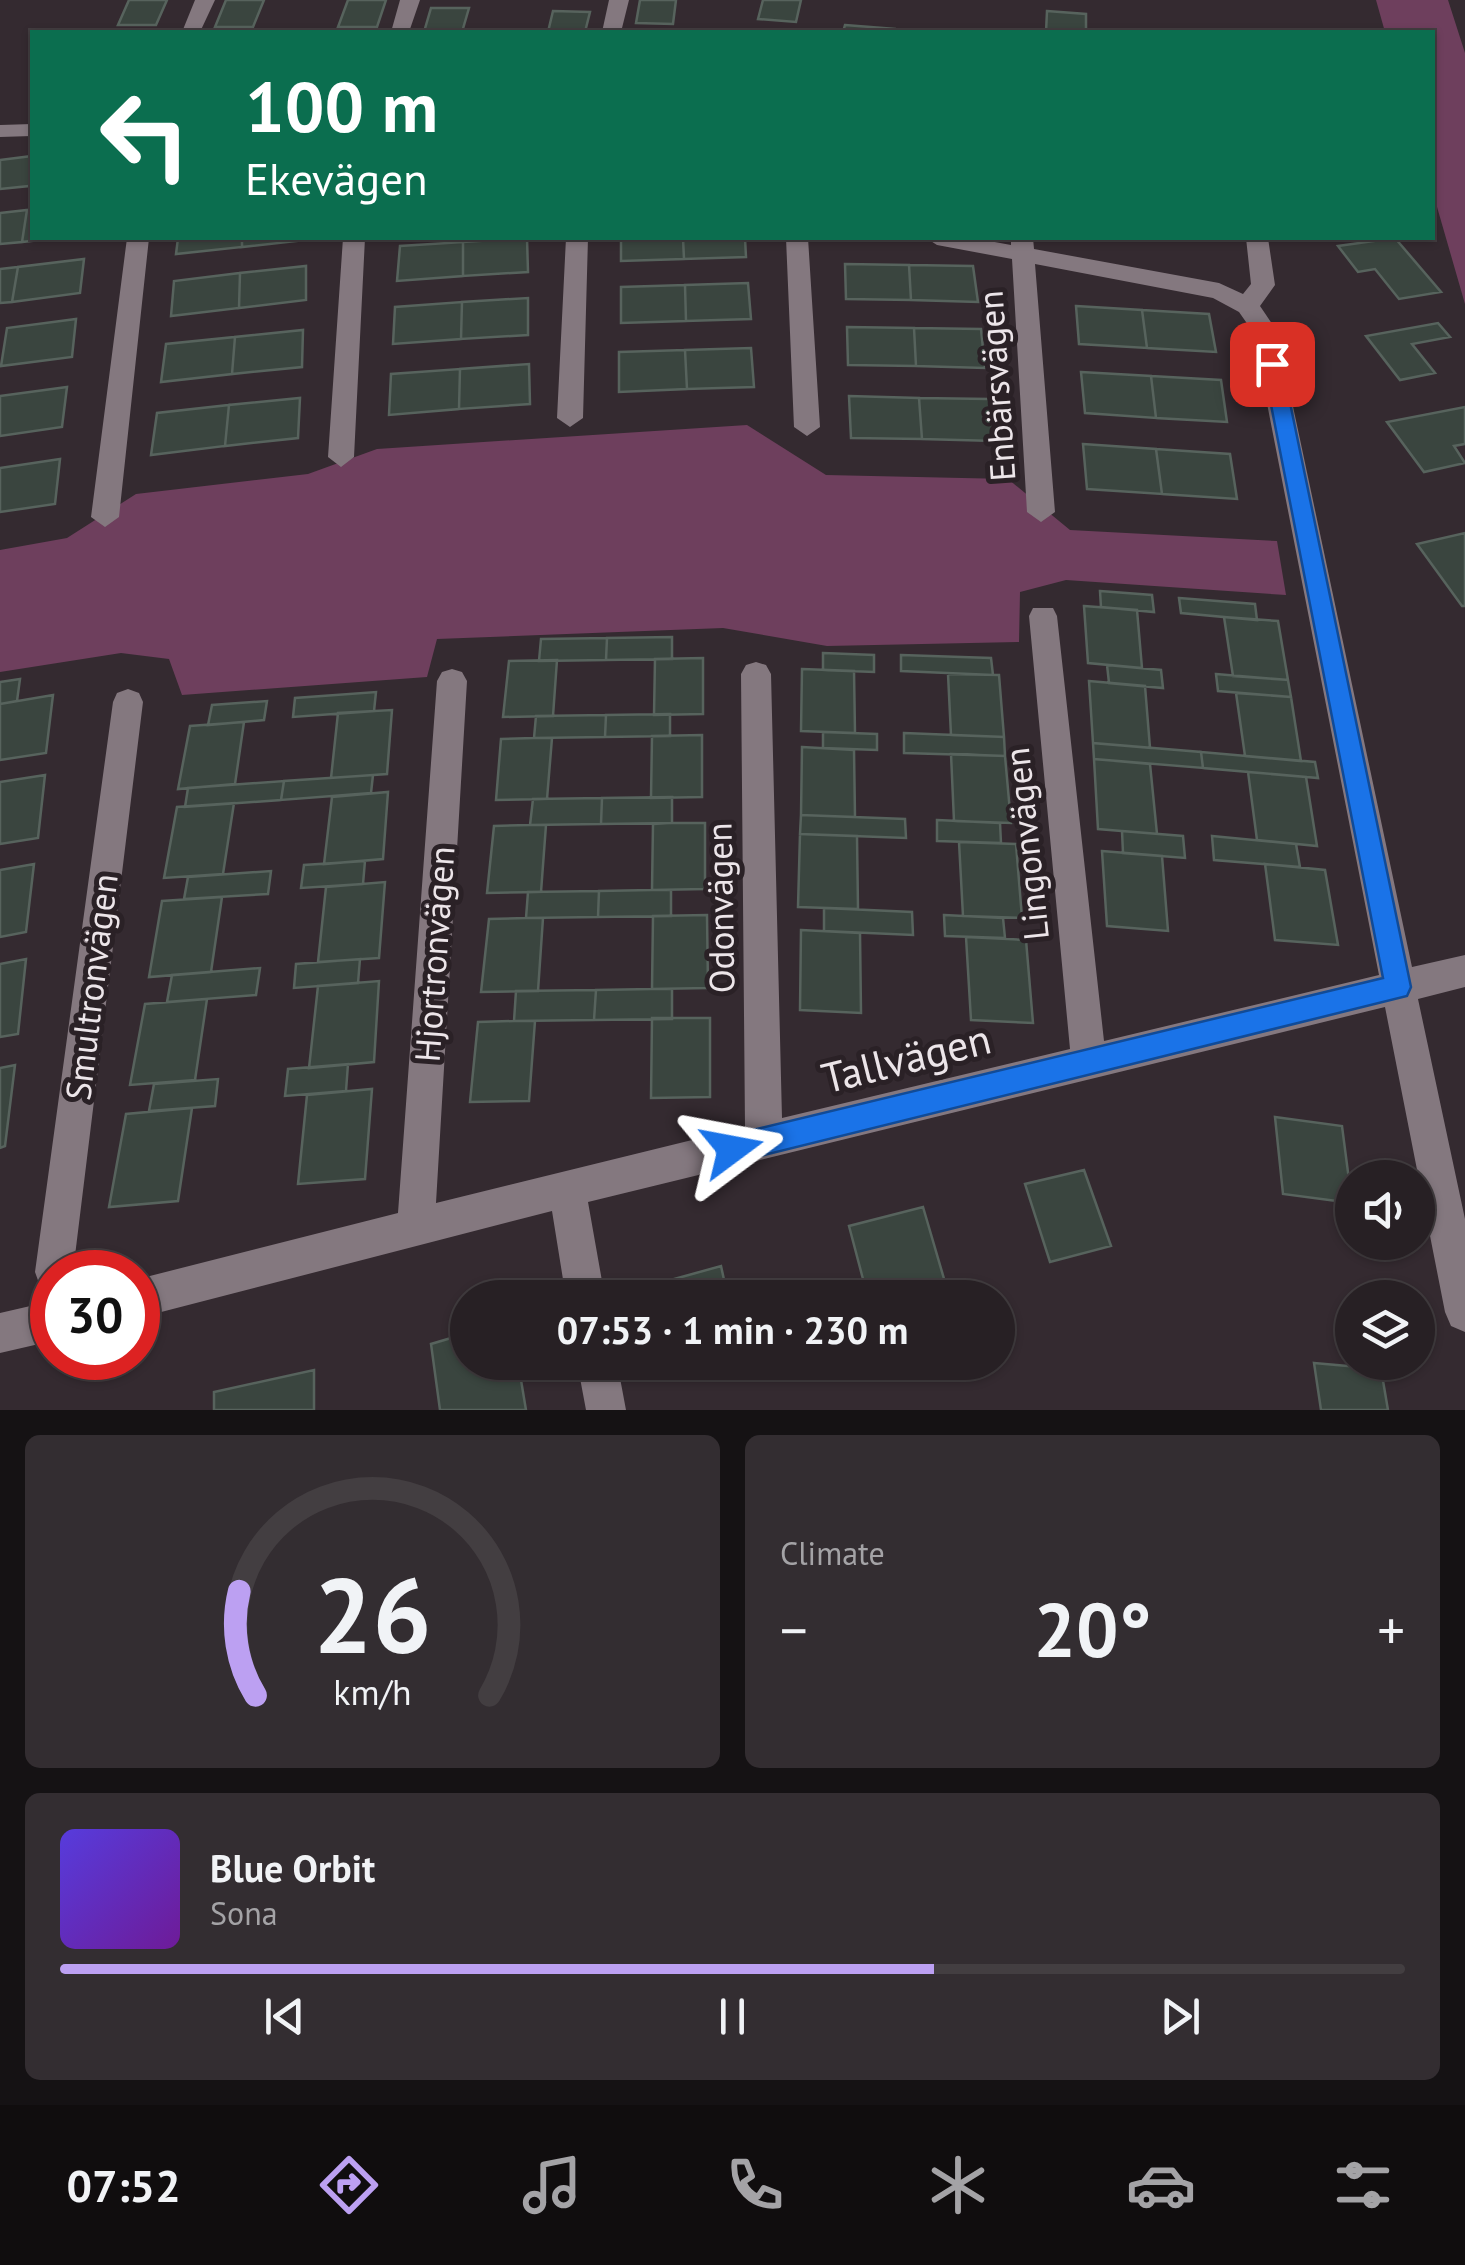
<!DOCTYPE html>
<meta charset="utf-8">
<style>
:root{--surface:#272024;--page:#332d31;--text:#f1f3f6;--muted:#a4a3a6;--line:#433e41;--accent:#bca0f2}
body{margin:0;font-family:"PT Sans",sans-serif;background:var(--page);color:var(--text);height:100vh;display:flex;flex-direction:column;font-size:38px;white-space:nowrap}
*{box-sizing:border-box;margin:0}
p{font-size:32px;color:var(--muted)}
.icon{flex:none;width:55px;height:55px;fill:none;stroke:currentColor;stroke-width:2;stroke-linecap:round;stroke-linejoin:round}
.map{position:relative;height:1410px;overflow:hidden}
.sheet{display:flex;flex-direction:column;gap:25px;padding:25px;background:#151214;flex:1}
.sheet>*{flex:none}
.hud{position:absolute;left:30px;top:30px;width:1405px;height:210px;border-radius:0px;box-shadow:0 2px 8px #0004,0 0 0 2px var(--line);background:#0b6e4f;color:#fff;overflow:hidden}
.controls{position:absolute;left:1335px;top:1160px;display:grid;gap:20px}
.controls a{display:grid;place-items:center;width:100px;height:100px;border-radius:50%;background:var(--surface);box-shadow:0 2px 8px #0004,0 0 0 2px var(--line);font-size:50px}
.speed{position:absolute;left:30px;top:1250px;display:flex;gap:20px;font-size:50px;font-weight:700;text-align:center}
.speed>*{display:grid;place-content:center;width:130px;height:130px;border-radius:50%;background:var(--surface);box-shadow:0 2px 8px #0004,0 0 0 2px var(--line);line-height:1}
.speed .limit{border:15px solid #d22;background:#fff;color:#111}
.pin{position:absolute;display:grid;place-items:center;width:85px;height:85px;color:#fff;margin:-42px;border-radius:20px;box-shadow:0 5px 15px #0006}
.me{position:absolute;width:110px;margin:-55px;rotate:77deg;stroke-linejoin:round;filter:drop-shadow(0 0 8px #0008)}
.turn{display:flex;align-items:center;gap:35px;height:210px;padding:0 50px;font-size:45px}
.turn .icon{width:130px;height:130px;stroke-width:2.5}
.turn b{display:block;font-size:70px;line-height:85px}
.big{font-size:75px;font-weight:600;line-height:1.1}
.sheet .widget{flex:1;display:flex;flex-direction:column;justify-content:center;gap:15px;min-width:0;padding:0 35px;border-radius:15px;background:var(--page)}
.sheet .dial{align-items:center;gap:0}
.dial svg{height:260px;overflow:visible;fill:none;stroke:var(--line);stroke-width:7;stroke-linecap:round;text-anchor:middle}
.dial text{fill:var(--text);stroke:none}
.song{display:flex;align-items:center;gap:30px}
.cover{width:120px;height:120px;border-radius:15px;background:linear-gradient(135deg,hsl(250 70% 55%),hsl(280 70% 35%))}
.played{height:10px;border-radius:5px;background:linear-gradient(90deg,var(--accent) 65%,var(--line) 65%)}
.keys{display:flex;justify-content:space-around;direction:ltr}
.heat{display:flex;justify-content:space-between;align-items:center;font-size:55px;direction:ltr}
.sheet .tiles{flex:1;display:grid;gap:25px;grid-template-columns:1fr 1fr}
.widget:last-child{grid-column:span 2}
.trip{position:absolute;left:450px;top:1280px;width:565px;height:100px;border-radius:50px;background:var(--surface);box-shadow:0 2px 8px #0004,0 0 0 2px var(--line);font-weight:600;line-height:100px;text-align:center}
.tabs{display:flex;height:160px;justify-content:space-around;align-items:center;background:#100d0e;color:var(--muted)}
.tabs .icon{width:70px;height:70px}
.tabs .selected{color:var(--accent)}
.tabs b{font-size:45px;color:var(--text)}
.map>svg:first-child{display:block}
.green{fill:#6e3f5d}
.building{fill:#3a453f;stroke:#57635d;stroke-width:2.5}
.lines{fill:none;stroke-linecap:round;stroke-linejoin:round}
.minor{fill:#84787f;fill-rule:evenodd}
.route{fill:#1a73e8;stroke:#114b97;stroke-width:2.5}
.labels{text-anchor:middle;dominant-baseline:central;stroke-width:10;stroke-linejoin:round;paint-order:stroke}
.street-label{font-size:35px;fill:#ece5e9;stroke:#2a2126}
.near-street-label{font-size:42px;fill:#ece5e9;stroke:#2a2126}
</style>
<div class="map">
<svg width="1465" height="1410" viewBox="0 0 1465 1410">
<rect width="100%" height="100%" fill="#342a30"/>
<path class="green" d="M 1376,0 L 1448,0 L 1465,53 L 1465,304 L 1433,193 L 1432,32 L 1385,32 Z
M 747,425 L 826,475 L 1008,479 L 1070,530 L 1277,541 L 1286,595 L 1066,580 L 1020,592 L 1019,642 L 827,646 L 723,628 L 437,639 L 427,677 L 182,695 L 169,659 L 121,653 L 0,672 L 0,550 L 67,538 L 136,494 L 308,474 L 377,449 Z"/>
<path class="building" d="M 129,0 L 167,0 L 156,25 L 118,25 Z
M 226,0 L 264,0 L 253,27 L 215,27 Z
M 348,0 L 386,0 L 377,27 L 338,27 Z
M 640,0 L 676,0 L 673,24 L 636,23 Z
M 763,0 L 801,0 L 796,22 L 758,19 Z
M 431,8 L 469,8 L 462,32 L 424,32 Z
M 553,11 L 590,12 L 585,32 L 548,32 Z
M 1047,11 L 1086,14 L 1086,32 L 1046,32 Z
M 845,25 L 896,29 L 843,32 Z
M 32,156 L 29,186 L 0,189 L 0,160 Z
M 32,209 L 32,238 L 57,238 L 22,242 L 27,210 Z
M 27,210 L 22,242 L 0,244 L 0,213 Z
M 178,238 L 242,238 L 242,247 L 176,254 Z
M 242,238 L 306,238 L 306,240 L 242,247 Z
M 527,238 L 528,272 L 463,276 L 463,242 Z
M 621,238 L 683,238 L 684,259 L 621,261 Z
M 683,238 L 745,238 L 746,257 L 684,259 Z
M 1395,238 L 1441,292 L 1399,299 L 1375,269 L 1358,272 L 1338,246 Z
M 463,242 L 463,276 L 397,281 L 400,246 Z
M 84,259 L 80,293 L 12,302 L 18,267 Z
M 845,264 L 909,265 L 911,300 L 846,299 Z
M 909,265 L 973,266 L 978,302 L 911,300 Z
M 306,266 L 306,300 L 239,308 L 240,273 Z
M 18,267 L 12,302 L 0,303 L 0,269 Z
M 240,273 L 239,308 L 171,316 L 174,281 Z
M 748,283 L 751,319 L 686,321 L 685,285 Z
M 685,285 L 686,321 L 621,323 L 621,287 Z
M 528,298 L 528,335 L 461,339 L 462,302 Z
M 462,302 L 461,339 L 393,344 L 395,307 Z
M 1076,306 L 1142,310 L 1147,348 L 1079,344 Z
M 1142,310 L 1209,314 L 1216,352 L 1147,348 Z
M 76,319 L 72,357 L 1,366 L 7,328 Z
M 1438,323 L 1450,337 L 1412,344 L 1435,373 L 1400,380 L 1366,336 Z
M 847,327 L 914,328 L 916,366 L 848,365 Z
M 914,328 L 981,329 L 985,368 L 916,366 Z
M 303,330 L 302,367 L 232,374 L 235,337 Z
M 235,337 L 232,374 L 161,382 L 166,344 Z
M 751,348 L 754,387 L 687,389 L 685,350 Z
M 685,350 L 687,389 L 619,392 L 619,352 Z
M 529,364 L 530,404 L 459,409 L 460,369 Z
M 460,369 L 459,409 L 389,415 L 391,374 Z
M 1081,372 L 1151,376 L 1156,418 L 1085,413 Z
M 1151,376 L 1221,380 L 1227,422 L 1156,418 Z
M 67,387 L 62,427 L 0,436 L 0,396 Z
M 849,396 L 919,398 L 922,439 L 851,438 Z
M 300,398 L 298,438 L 225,446 L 229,405 Z
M 919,398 L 989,399 L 995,441 L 922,439 Z
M 229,405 L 225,446 L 151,455 L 157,413 Z
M 1465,407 L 1465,444 L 1454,446 L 1465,463 L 1424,472 L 1387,422 Z
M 1083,444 L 1156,449 L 1162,494 L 1087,489 Z
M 1156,449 L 1230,454 L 1237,499 L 1162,494 Z
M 60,459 L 55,504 L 0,512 L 0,468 Z
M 1465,533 L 1465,606 L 1462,606 L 1417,544 Z
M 1100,591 L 1152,595 L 1154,612 L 1101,607 Z
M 1179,598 L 1255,604 L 1257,620 L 1181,613 Z
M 1084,606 L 1137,610 L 1142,668 L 1088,663 Z
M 1224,617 L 1278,621 L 1288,680 L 1233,676 Z
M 672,637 L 672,659 L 606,660 L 607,638 Z
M 607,638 L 606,660 L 539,661 L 541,639 Z
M 823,653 L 874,655 L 874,672 L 823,670 Z
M 901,655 L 991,658 L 993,675 L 901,671 Z
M 703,658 L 703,714 L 654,715 L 655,659 Z
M 557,660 L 553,716 L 503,717 L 509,661 Z
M 1107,665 L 1161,670 L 1163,688 L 1109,683 Z
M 802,669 L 854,671 L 855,733 L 801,731 Z
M 948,674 L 999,675 L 1004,737 L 951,735 Z
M 1216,674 L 1288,680 L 1291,697 L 1218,691 Z
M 20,679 L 17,701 L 0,704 L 0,682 Z
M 1089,681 L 1145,686 L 1150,748 L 1093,743 Z
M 376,692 L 374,711 L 293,717 L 295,698 Z
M 1236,693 L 1291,697 L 1301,761 L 1245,756 Z
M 53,695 L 46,753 L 0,760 L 0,704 Z
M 267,701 L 264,720 L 208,725 L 212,705 Z
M 392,710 L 387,774 L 331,778 L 338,713 Z
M 670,714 L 670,736 L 605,737 L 606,715 Z
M 606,715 L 605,737 L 534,738 L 536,716 Z
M 244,722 L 235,784 L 178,789 L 190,726 Z
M 823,732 L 877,734 L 877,750 L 823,748 Z
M 904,733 L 1004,737 L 1005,756 L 904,753 Z
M 702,735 L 702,797 L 651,798 L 652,736 Z
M 534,738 L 552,738 L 547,799 L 496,800 L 501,739 Z
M 1093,743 L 1201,752 L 1203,768 L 1094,759 Z
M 802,747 L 854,750 L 855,817 L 801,815 Z
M 1201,752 L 1315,762 L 1318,778 L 1203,768 Z
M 951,754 L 1005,756 L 1011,823 L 954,821 Z
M 1094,759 L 1150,764 L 1157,834 L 1098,829 Z
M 1248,772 L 1306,777 L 1317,846 L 1257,840 Z
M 45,775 L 38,838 L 0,844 L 0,782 Z
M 373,775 L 371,793 L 281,800 L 284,781 Z
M 284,781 L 281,800 L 185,807 L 188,788 Z
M 388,792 L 383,859 L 324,864 L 332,797 Z
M 672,797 L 672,823 L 601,824 L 602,798 Z
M 602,798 L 601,824 L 530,825 L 533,799 Z
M 234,803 L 223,874 L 164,878 L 177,807 Z
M 801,815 L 905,819 L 906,838 L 800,834 Z
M 937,820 L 1000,823 L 1001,843 L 937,841 Z
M 672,823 L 705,823 L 705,889 L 652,890 L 653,824 Z
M 530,825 L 546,825 L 541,892 L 487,893 L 494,826 Z
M 1122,831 L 1183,836 L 1185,858 L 1123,853 Z
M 800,834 L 857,836 L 858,909 L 798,907 Z
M 1212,836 L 1296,844 L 1300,867 L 1214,860 Z
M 959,842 L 1016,844 L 1022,918 L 963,916 Z
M 1102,851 L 1162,856 L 1168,931 L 1107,926 Z
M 365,861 L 363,884 L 301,888 L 304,865 Z
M 34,864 L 26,932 L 0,937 L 0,870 Z
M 1265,864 L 1325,870 L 1338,945 L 1275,940 Z
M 271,871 L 268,894 L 184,899 L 188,877 Z
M 385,882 L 379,958 L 318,962 L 326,887 Z
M 652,890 L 671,890 L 671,916 L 598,917 L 599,891 Z
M 599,891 L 598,917 L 526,918 L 528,892 Z
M 222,897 L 211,972 L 149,977 L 162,901 Z
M 824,908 L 912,912 L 913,935 L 824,931 Z
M 707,915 L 708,988 L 652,989 L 653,916 Z
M 944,915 L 1003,918 L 1005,938 L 945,936 Z
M 526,918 L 543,918 L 538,991 L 481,992 L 489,919 Z
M 801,930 L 860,933 L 861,1013 L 800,1010 Z
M 966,937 L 1026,940 L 1033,1023 L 971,1020 Z
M 26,959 L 18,1034 L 0,1037 L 0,964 Z
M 360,959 L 358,983 L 294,988 L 296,964 Z
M 260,968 L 256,995 L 167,1002 L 172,975 Z
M 379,981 L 374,1062 L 309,1068 L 318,986 Z
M 652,989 L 672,989 L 672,1019 L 594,1020 L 596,990 Z
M 596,990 L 594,1020 L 514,1021 L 516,991 Z
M 207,999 L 195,1080 L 130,1085 L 145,1004 Z
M 652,1018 L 710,1018 L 710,1097 L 651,1098 Z
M 514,1021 L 535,1021 L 529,1101 L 470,1102 L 478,1022 Z
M 348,1064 L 346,1091 L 285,1096 L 288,1069 Z
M 15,1065 L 5,1146 L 0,1148 L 0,1068 Z
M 218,1079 L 215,1106 L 149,1111 L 154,1084 Z
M 372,1089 L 365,1179 L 298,1184 L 307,1095 Z
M 192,1108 L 178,1201 L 109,1207 L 126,1114 Z
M 1275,1117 L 1342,1126 L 1352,1203 L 1283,1194 Z
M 1084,1170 L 1111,1246 L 1050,1262 L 1025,1184 Z
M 923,1207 L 947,1289 L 913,1298 L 868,1298 L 849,1226 Z
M 721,1266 L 728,1298 L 663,1298 L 660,1283 Z
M 468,1333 L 468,1362 L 518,1362 L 526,1410 L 440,1410 L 431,1344 Z
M 1314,1363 L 1381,1369 L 1388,1410 L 1321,1410 Z
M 314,1370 L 314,1410 L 214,1410 L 214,1392 Z"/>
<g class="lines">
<path class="minor" d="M 195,0 L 215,0 L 200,32 L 182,32 Z
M 400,0 L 420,0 L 409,32 L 391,32 Z
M 609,0 L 629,0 L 621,32 L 602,32 Z
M 32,124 L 32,136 L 0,137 L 0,125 Z
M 127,238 L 149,238 L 119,517 L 105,527 L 91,517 Z
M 343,238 L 365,238 L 354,457 L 341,467 L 328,457 Z
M 566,238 L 588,238 L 583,418 L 570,427 L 557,418 Z
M 786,238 L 808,238 L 820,427 L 807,436 L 794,427 Z
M 926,238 L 973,238 L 1011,245 L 1011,238 L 1033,238 L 1034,249 L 1219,283 L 1243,294 L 1251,284 L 1246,238 L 1268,238 L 1275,285 L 1260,306 L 1277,331 L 1412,967 L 1465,955 L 1465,987 L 1418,999 L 1465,1219 L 1465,1332 L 1451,1326 L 1445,1312 L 1385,1007 L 588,1202 L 605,1298 L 566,1298 L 552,1211 L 138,1318 L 138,1279 L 398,1213 L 437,681 L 442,672 L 452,669 L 462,672 L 467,681 L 436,1203 L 745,1127 L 741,674 L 746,665 L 756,662 L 766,665 L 771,674 L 782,1118 L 1070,1049 L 1029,616 L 1033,608 L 1053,608 L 1057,616 L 1104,1041 L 1379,975 L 1253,332 L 1239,312 L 1213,298 L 1035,264 L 1055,512 L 1041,522 L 1027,512 L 1012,259 L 937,245 Z
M 128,689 L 139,693 L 143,702 L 73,1272 L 52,1272 L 52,1291 L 40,1286 L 35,1272 L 113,702 L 117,693 Z
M 52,1301 L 52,1341 L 0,1353 L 0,1313 Z
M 577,1362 L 617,1362 L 626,1410 L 586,1410 Z"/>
</g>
<path class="route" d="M 1272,358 L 1282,364 L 1411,987 L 1407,996 L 732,1163 L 722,1159 L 718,1149 L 722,1139 L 732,1135 L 1383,978 L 1263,364 Z"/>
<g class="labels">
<g class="street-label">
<text transform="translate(996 386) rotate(-94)">Enbärsvägen</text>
<text transform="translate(1026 844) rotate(-96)">Lingonvägen</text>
<text transform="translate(720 908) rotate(-91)">Odonvägen</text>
<text transform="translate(434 954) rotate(-86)">Hjortronvägen</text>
<text transform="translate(91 987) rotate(-83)">Smultronvägen</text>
</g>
<g class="near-street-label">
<text transform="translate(906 1058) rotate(-14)">Tallvägen</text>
</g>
</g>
</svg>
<div class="controls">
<a><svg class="icon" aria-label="sound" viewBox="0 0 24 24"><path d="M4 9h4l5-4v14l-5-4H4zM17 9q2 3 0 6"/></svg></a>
<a><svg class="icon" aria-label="layers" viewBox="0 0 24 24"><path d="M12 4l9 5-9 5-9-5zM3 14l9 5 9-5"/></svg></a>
</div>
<div class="speed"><div class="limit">30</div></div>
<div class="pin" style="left:1272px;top:364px;background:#d93025"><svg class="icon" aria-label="arrive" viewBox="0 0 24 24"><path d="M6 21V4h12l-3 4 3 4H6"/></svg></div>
<svg class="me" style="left:732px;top:1149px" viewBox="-20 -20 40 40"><path d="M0-17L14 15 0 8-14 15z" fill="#1a73e8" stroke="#fff" stroke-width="4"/></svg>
<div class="trip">07:53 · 1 min · 230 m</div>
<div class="hud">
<div class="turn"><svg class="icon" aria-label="left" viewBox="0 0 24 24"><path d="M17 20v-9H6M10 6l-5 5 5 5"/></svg><div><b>100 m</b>Ekevägen</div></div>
</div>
</div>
<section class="sheet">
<div class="tiles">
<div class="widget dial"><svg viewBox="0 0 100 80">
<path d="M14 69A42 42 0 1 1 86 69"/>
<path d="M14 69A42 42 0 0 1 9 37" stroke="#bca0f2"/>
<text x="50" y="56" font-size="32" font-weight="700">26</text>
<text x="50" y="72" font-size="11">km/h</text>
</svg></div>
<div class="widget"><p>Climate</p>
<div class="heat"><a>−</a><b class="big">20°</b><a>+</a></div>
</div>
<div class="widget">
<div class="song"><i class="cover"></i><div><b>Blue Orbit</b><p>Sona</p></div></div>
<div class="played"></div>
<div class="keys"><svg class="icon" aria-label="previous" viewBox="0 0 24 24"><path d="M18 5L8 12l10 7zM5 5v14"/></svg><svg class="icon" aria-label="pause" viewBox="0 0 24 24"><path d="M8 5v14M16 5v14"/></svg><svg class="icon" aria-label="next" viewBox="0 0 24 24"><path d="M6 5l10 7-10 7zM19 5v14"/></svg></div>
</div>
</div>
</section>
<nav class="tabs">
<b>07:52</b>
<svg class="icon selected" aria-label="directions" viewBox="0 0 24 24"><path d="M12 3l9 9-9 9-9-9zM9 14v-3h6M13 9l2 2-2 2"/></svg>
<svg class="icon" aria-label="music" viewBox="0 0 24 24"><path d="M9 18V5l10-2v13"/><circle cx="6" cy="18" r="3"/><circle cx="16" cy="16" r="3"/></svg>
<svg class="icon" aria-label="phone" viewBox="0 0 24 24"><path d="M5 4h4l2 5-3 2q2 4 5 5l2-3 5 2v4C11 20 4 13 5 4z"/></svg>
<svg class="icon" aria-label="climate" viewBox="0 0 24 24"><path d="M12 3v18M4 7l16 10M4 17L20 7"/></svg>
<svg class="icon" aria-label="car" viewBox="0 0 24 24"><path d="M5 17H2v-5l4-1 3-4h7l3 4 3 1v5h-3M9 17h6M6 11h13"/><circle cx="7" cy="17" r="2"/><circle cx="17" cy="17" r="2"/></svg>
<svg class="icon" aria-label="filters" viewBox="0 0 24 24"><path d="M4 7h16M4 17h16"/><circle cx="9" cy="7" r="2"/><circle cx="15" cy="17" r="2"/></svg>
</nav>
